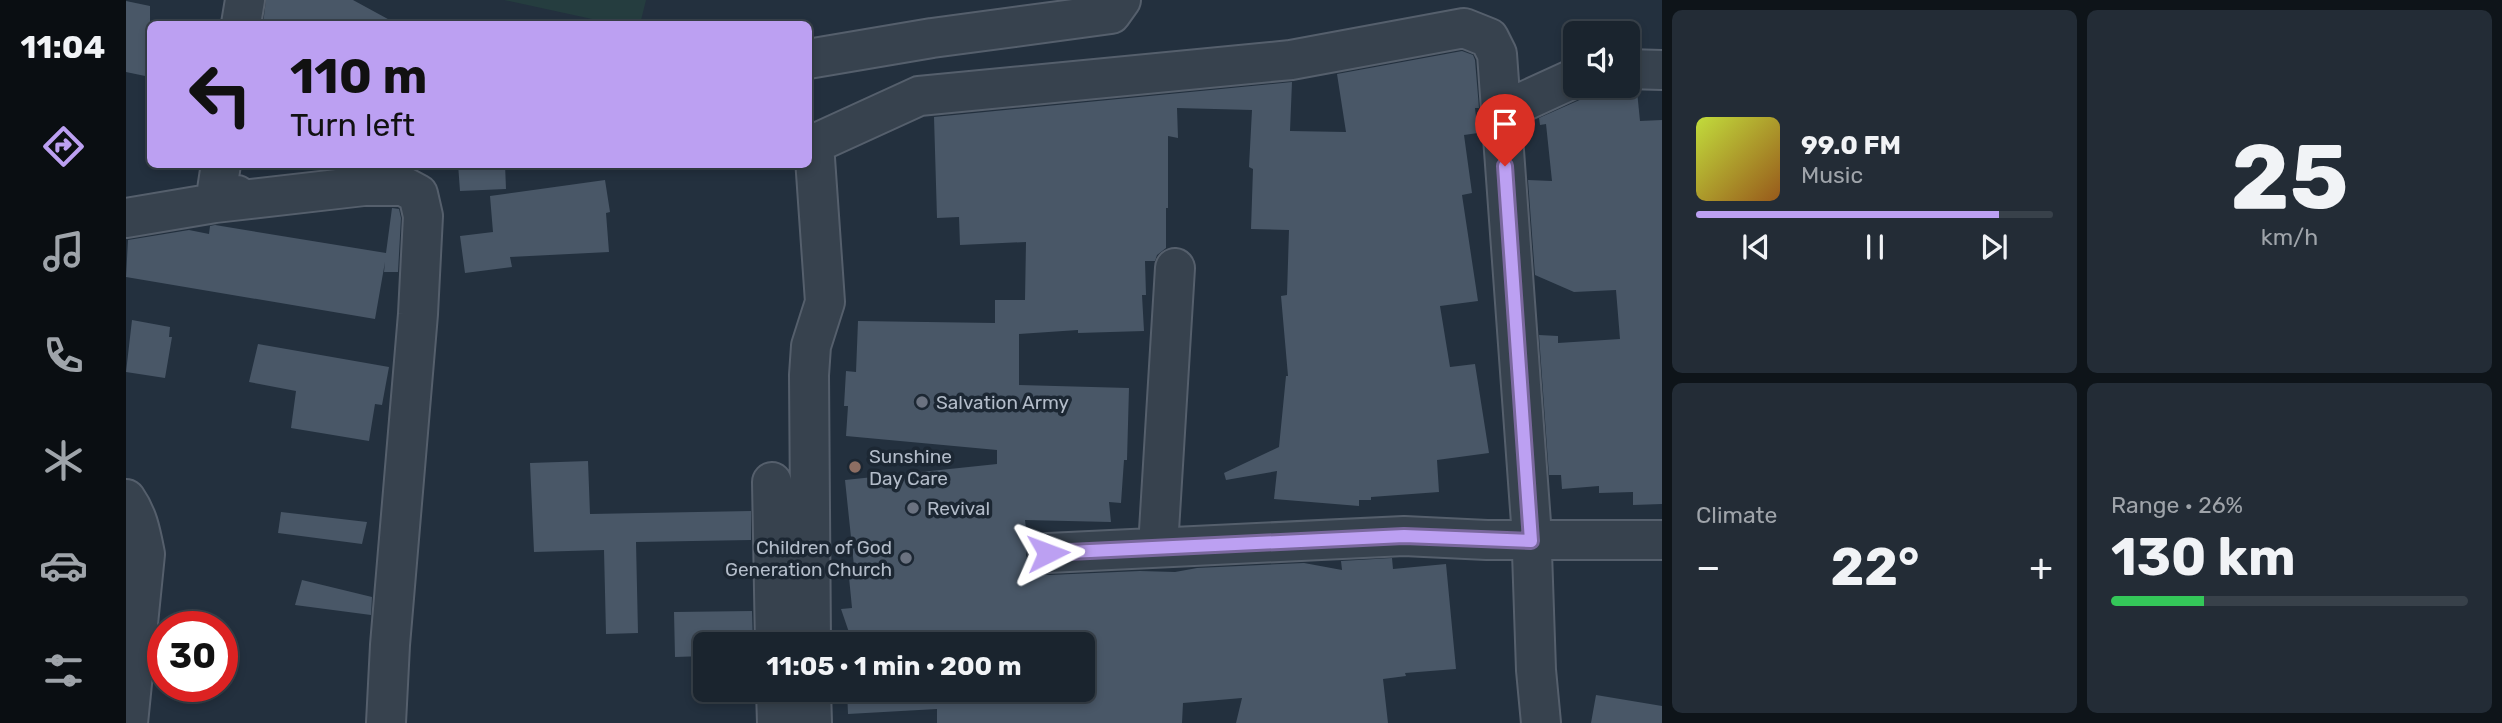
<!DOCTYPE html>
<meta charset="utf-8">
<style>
:root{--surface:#1a242e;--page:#232c36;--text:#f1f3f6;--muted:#9fa4aa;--line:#38414a;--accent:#bca0f2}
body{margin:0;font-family:Rubik,sans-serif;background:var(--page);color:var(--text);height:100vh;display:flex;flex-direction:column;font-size:26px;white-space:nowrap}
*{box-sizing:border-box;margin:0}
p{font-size:23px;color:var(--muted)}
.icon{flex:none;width:38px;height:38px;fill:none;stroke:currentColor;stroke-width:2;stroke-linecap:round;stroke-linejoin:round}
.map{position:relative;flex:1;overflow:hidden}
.panel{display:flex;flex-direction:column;gap:10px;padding:10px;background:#0e1419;width:840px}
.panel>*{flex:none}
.top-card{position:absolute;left:21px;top:21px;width:665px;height:147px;border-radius:10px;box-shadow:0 4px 10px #0003,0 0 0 2px var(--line);background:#bca0f2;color:#111;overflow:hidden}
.buttons{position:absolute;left:1437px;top:21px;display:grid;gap:14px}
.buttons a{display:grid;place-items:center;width:77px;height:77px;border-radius:10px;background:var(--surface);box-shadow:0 4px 10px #0003,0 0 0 2px var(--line);font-size:35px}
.speed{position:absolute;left:21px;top:611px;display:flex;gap:14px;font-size:35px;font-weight:700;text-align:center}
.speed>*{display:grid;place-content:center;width:91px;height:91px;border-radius:50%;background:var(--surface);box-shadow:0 4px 10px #0003,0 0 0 2px var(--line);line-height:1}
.speed .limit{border:10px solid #d22;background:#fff;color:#111}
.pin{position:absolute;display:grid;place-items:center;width:60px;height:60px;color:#fff;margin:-72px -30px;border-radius:50% 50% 50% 0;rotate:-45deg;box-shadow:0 0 7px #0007}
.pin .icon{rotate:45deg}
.me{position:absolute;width:77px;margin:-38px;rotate:87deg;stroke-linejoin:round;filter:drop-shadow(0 0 5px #0008)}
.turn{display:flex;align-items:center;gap:24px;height:147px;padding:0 28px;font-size:32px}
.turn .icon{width:91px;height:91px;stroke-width:2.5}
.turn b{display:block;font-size:49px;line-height:60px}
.big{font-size:52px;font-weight:700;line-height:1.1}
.panel .widget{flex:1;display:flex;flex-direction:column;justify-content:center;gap:10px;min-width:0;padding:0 24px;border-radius:10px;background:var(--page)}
.panel .dial{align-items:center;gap:0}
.dial b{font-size:91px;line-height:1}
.song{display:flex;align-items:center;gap:21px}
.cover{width:84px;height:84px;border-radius:10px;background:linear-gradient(135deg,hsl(70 70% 55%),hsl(30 70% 35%))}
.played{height:7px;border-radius:4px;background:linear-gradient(90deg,var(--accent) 85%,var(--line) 85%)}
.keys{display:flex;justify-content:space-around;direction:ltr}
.heat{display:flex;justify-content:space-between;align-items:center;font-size:38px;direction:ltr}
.charge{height:10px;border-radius:5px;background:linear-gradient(90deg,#34c759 26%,var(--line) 0)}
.panel .tiles{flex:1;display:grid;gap:10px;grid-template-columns:repeat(2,1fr)}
.trip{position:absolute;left:567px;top:632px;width:402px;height:70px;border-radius:10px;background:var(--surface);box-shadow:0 4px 10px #0003,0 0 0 2px var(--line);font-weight:700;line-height:70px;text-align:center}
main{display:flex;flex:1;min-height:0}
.tabs{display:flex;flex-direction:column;width:126px;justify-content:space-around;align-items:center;background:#0a0e12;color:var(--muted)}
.tabs .icon{width:49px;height:49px}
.tabs .current{color:var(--accent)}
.tabs b{font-size:32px;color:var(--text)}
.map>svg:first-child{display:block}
.green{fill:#253d3f}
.building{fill:#495767}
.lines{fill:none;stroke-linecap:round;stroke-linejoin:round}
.minor-casing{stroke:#555f6c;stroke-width:42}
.minor{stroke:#37424e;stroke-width:38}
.route-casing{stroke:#7a689d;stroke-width:18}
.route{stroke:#bca0f2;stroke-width:12}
.worship-dot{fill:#6b7280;stroke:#1c2733;stroke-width:2.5}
.education-dot{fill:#8d6e63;stroke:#1c2733;stroke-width:2.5}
.labels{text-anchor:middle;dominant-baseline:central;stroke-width:7;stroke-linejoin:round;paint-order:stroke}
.poi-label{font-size:19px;fill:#b3bcc9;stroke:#1c2733;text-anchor:start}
</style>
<main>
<nav class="tabs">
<b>11:04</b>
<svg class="icon current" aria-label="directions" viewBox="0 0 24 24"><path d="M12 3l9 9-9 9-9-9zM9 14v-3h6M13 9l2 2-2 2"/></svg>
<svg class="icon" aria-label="music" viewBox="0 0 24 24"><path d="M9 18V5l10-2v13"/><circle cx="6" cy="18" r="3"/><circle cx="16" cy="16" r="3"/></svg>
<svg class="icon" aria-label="phone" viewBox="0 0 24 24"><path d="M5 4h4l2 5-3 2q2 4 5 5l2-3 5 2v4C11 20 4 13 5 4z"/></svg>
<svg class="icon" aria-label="climate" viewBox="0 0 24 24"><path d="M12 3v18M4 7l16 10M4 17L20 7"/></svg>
<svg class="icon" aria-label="car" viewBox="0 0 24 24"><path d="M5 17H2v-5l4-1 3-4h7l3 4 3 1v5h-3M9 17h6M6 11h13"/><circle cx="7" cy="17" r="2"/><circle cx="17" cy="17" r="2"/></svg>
<svg class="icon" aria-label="filters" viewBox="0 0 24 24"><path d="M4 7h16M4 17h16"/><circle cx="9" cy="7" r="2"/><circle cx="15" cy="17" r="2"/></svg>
</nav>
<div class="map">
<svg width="1536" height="723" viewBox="0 0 1536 723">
<rect width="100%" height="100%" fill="#23303e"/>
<path class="green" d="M 378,0 L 520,0 L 514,24 L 489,24 Z"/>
<path class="building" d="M 140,0 L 227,0 L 271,24 L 137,24 Z
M 0,1 L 24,6 L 24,77 L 0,72 Z
M 1336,51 L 1347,55 L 1349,60 L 1353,108 L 1349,108 L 1352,133 L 1338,135 L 1346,193 L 1336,195 L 1352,301 L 1314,306 L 1324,367 L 1349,364 L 1363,453 L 1311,460 L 1313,492 L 1245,497 L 1245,500 L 1233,500 L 1233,506 L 1148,499 L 1151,471 L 1100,480 L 1098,473 L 1153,447 L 1160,376 L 1162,376 L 1155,296 L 1161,295 L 1163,230 L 1125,229 L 1127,169 L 1123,167 L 1126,110 L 1051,108 L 1052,138 L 1042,136 L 1042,208 L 1040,208 L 1040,248 L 1031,255 L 1029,261 L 1019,261 L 1020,295 L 1016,295 L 1018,331 L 952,333 L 952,330 L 893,334 L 893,385 L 1003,388 L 1001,460 L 998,460 L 995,503 L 983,502 L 985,522 L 899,520 L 902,546 L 900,555 L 904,566 L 913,573 L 923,575 L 1014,571 L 1049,572 L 1071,568 L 1178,563 L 1216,570 L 1215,561 L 1266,558 L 1267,569 L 1320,564 L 1330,669 L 1279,673 L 1280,676 L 1257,679 L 1262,723 L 1110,723 L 1116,698 L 1057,703 L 1056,723 L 811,723 L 811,709 L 722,714 L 721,690 L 960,689 L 961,644 L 727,644 L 715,609 L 726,608 L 722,567 L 728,566 L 719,480 L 871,464 L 871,450 L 720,436 L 722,406 L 718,406 L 720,371 L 730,372 L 732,321 L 869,323 L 869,300 L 899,300 L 900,242 L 834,245 L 833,217 L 811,218 L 808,117 L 1166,82 L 1164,131 L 1220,132 L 1211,74 Z
M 1469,86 L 1489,86 L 1501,91 L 1511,91 L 1514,121 L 1536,120 L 1536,504 L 1507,505 L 1507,492 L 1473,493 L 1473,486 L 1436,489 L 1435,475 L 1423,475 L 1413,335 L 1432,336 L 1432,343 L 1494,339 L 1490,290 L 1448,292 L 1409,275 L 1402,180 L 1426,181 L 1420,124 L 1414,125 L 1413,118 L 1458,98 L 1466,91 Z
M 332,164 L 379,164 L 380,189 L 334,191 Z
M 479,180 L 484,212 L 480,213 L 483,252 L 384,257 L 386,267 L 339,273 L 334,236 L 367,232 L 364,196 Z
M 266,208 L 273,209 L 275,218 L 272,272 L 258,272 L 259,262 L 249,319 L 0,277 L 2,240 L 63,230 L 83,234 L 84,226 L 89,225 L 260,253 Z
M 6,320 L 44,327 L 43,337 L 46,337 L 39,378 L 0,372 Z
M 132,344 L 263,367 L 256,405 L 249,404 L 243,441 L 165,428 L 170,391 L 123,382 Z
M 462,461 L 464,514 L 625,511 L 625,540 L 510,542 L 512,633 L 480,634 L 478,550 L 408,552 L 404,463 Z
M 155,512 L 241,522 L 236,544 L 152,533 Z
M 176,580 L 246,597 L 245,615 L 169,605 Z
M 626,611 L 627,644 L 579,644 L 579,656 L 549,657 L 548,612 Z
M 1470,695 L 1536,706 L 1536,723 L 1465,723 Z"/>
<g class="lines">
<g class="minor-casing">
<path id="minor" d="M 115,24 L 119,0
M 682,59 L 806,38 L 985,14 L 995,0
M 1502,69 L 1536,70
M 1375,112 L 1449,78
M 95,164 L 89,203 L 111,195
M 0,218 L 89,203 L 238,186 L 277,186 L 292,194 L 297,216 L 292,314 L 264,645 L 260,723
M 646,482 L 649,644
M 0,499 C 12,516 15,534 19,554 L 2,723
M 1032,547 L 1049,268
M 922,553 L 1278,536 L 1361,540 L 1536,540
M 685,644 L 683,375 L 685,346 L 699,302 L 688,144 L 793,96 L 1165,60 L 1338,28 L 1363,38 L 1371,54 L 1405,523 L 1410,670 L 1415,723
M 650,690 L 651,723
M 685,690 L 686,723"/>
</g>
<use href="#minor" class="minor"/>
</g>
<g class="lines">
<g class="route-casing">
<path id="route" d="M 922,553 L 1278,536 L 1405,541 L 1379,166"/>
</g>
<use href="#route" class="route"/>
</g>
<g class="worship-dot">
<circle cx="796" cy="402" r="7"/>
<circle cx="787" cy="508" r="7"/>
<circle cx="780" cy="558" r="7"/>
</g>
<circle class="education-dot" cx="729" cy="467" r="7"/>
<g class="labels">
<g class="poi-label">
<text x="810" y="402">Salvation Army</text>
<text x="743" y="456">Sunshine<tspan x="743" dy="22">Day Care</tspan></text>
<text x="801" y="508">Revival</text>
<text x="766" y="547" text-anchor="end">Children of God<tspan x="766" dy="22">Generation Church</tspan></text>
</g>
</g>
</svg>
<div class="buttons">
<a><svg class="icon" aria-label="sound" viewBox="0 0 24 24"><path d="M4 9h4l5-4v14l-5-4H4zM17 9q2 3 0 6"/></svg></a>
</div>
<div class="speed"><div class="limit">30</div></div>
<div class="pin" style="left:1379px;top:166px;background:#d93025"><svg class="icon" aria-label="arrive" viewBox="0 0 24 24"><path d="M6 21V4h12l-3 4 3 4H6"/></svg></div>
<svg class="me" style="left:922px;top:553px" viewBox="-20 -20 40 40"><path d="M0-17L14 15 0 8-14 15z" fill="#bca0f2" stroke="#fff" stroke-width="4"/></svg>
<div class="trip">11:05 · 1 min · 200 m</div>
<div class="top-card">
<div class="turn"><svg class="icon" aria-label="left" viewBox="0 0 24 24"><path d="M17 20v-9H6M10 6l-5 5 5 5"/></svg><div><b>110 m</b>Turn left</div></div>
</div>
</div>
<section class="panel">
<div class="tiles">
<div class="widget">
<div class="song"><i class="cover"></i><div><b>99.0 FM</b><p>Music</p></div></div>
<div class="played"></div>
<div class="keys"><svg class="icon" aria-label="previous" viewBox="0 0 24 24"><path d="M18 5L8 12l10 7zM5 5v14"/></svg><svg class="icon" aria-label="pause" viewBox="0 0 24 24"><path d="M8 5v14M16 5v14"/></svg><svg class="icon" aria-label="next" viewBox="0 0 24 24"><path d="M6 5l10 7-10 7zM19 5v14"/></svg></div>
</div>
<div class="widget dial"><b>25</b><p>km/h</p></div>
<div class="widget"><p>Climate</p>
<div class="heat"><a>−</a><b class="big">22°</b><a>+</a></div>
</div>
<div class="widget"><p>Range · 26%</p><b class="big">130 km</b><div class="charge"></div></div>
</div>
</section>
</main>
